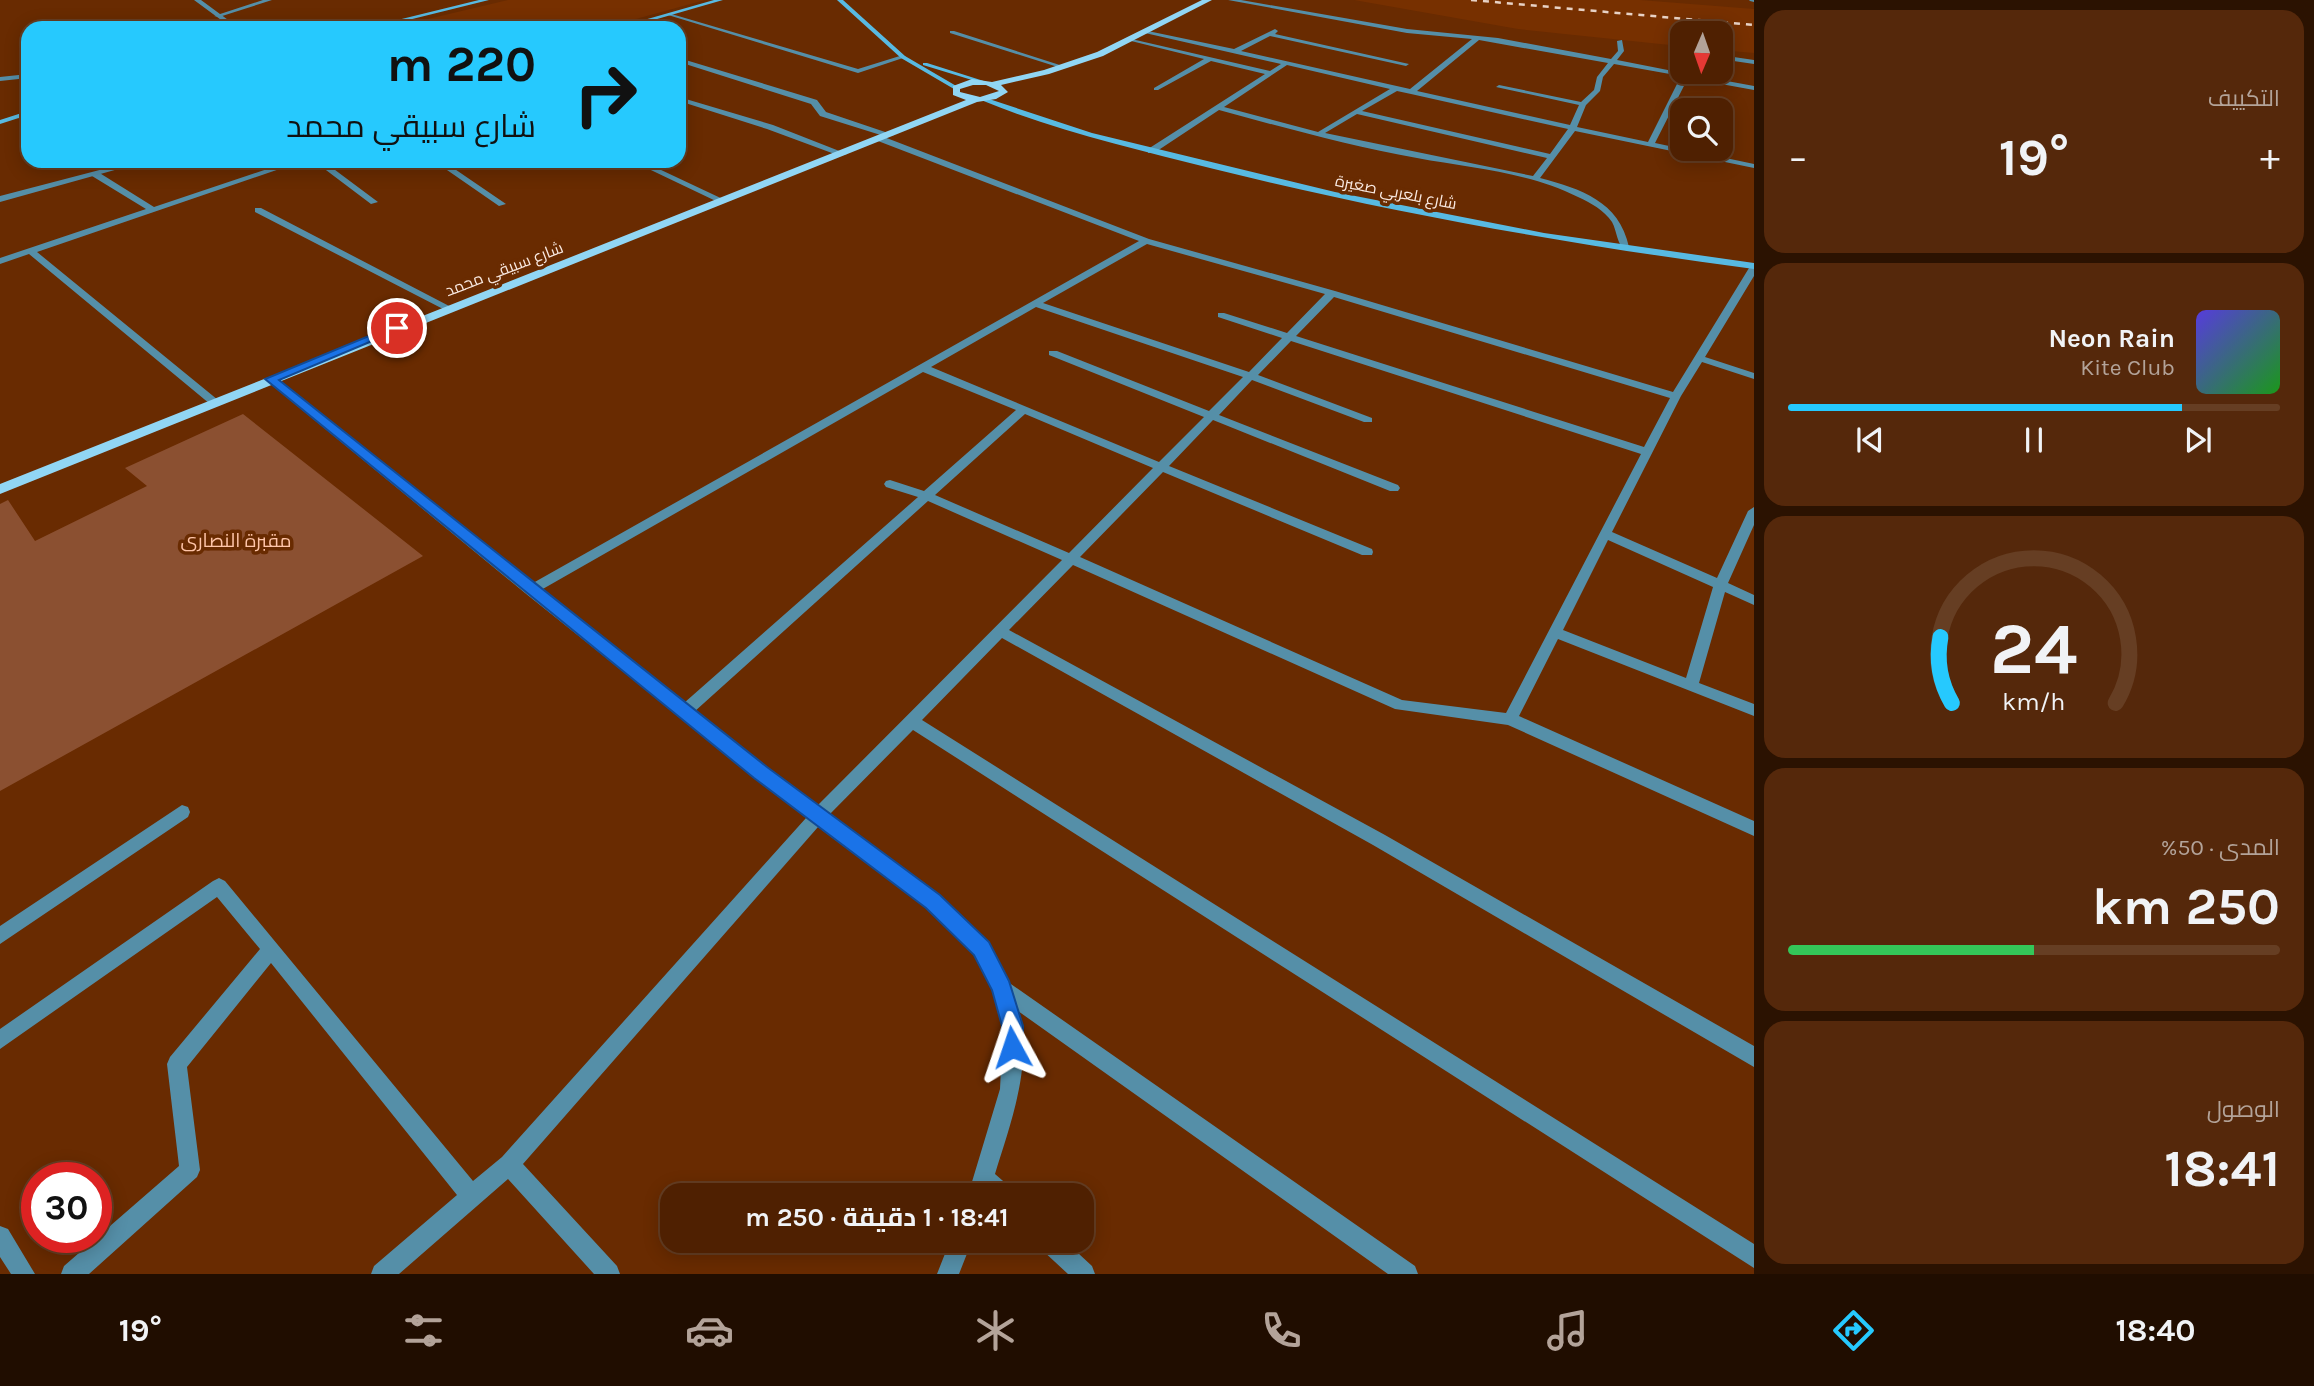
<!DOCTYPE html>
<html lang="ar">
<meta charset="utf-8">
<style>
:root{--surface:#4f2001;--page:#55280b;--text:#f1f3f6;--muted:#b3a399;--line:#663e23;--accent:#26c9fe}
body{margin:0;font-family:Karla,Cairo,sans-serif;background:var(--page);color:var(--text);direction:rtl;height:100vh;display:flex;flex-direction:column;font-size:26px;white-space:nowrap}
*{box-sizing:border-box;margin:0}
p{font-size:23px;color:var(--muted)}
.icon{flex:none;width:38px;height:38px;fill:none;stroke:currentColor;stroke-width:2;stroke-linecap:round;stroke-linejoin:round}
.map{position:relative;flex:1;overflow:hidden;direction:ltr}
.panel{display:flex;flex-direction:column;gap:10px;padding:10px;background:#2b1201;width:560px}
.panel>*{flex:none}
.banner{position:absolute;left:21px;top:21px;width:665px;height:147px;border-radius:21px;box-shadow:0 4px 18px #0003,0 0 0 2px var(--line);direction:rtl;background:#26c9fe;color:#111;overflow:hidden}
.needle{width:46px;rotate:182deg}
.fabs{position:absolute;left:1670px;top:21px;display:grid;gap:14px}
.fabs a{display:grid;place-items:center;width:63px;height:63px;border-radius:14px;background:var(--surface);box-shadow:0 4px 18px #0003,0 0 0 2px var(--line);font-size:35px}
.speed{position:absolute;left:21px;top:1162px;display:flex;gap:14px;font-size:35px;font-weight:700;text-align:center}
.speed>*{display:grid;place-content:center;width:91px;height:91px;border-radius:50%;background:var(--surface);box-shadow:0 4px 18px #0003,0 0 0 2px var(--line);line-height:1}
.speed .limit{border:10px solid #d22;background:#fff;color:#111}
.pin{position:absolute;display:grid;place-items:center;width:60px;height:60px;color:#fff;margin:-30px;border:4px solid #fff;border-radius:50%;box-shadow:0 2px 7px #0007}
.me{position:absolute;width:77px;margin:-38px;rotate:355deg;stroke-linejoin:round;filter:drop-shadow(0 0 5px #0008)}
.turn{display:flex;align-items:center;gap:24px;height:147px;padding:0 35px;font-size:32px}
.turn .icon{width:91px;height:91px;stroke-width:2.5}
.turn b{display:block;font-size:49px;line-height:60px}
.big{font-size:52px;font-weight:700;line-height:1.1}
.panel .card{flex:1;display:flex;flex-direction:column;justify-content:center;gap:10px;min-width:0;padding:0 24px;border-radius:21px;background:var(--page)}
.panel .dial{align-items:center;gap:0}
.dial svg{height:182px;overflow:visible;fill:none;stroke:var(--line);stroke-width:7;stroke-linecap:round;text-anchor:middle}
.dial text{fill:var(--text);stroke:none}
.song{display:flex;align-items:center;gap:21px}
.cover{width:84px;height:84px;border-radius:10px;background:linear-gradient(135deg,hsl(250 70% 55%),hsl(120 70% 35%))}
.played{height:7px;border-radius:4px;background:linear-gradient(90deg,var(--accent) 80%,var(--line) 80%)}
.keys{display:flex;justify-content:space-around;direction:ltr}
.heat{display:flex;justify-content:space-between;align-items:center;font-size:38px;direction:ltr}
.charge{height:10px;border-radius:5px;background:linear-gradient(90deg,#34c759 50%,var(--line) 0)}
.trip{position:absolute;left:660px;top:1183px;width:434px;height:70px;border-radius:21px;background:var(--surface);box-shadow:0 4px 18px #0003,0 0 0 2px var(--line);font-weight:700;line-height:70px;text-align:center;direction:rtl}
.tab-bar{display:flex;height:112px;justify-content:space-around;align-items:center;background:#200d00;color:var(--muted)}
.tab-bar .icon{width:49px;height:49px}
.tab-bar .current{color:var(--accent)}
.tab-bar b{font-size:32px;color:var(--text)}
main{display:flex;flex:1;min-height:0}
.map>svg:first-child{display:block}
.built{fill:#773000}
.green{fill:#8b5031}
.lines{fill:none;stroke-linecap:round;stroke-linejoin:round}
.minor{fill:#558fa8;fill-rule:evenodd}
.tertiary{fill:#558fa8;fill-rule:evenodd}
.secondary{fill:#58bae2;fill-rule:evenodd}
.primary{fill:#91d6f4;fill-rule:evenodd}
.rail{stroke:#e8d2c5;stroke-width:2.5;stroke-dasharray:6 6;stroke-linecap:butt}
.route{fill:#1a73e8;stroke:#114b97;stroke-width:2}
.labels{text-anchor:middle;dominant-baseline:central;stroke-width:7;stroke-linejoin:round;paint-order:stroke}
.far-street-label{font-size:16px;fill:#faeae2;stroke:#692b01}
.park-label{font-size:19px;fill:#ffc5a9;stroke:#692b01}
</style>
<main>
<section class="panel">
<div class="card"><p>التكييف</p>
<div class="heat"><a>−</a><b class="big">19°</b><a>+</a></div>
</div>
<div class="card">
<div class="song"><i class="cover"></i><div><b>Neon Rain</b><p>Kite Club</p></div></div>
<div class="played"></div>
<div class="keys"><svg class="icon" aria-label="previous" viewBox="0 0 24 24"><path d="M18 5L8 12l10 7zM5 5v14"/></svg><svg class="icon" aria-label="pause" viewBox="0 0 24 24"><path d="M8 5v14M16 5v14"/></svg><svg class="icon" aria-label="next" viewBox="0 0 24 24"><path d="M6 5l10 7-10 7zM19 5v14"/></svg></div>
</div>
<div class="card dial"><svg viewBox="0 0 100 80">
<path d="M14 69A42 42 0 1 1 86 69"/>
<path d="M14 69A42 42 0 0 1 9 40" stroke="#26c9fe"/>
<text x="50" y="56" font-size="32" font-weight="700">24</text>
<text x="50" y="72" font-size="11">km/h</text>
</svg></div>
<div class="card"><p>المدى · 50%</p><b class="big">250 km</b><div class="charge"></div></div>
<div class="card"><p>الوصول</p><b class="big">18:41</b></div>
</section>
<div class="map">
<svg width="1754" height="1274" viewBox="0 0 1754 1274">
<rect width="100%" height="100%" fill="#692b01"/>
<path class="built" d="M 508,0 L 705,0 L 603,28 L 390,28 Z
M 1354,0 L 1640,0 L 1754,9 L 1754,53 L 1720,50 L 1720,33 L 1682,33 L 1682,46 L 1670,45 L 1518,29 Z"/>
<path class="green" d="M 243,414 L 423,556 L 0,791 L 0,504 L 8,500 L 35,541 L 147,486 L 125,468 Z"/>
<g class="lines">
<path class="minor" d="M 263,0 L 272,0 L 219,17 L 214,16 Z
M 1228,0 L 1241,0 L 1407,29 L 1498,38 L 1611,59 L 1618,51 L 1617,41 L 1622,40 L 1624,51 L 1617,60 L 1683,73 L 1690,72 L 1689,74 L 1754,86 L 1754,90 L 1688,78 L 1655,143 L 1754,164 L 1754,168 L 1575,131 L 1540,178 C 1581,189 1619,201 1629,247 L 1625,250 C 1617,245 1617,231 1612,222 C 1604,210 1591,203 1578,197 C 1529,172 1470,168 1417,158 C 1350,146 1285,128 1219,110 L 1154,153 L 1148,153 L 1148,149 L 1265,74 L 1211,61 L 1158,90 L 1154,90 L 1154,88 L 1204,59 L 1127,40 L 1127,38 L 1270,71 L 1281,64 L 1145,33 L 1143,30 L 1234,49 L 1275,29 L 1278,31 L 1275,34 L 1409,64 L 1406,66 L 1270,36 L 1241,51 L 1410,89 L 1472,39 L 1407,33 ZM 1479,40 L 1608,63 L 1597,77 L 1594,90 L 1581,102 L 1499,85 L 1496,87 L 1579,105 L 1570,125 L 1417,91 ZM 1614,64 L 1681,76 L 1648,142 L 1577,127 L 1586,105 L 1600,91 L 1603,77 ZM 1287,65 L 1390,89 L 1318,132 L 1224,107 ZM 1397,91 L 1411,94 L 1568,129 L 1550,154 L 1362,111 ZM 1357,114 L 1547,158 L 1533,176 L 1325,133 Z
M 1749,0 L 1754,0 L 1754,2 L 1750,1 Z
M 668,13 L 858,69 L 903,55 L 906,57 L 858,73 L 668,15 Z
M 950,31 L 954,31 L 1066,67 L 1061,68 L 950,33 Z
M 1720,55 L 1754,60 L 1754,64 L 1720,59 Z
M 679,58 L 817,100 L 826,112 L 894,135 L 887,137 L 820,116 L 811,104 L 679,62 Z
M 679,97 L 773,125 L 847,154 L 840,156 L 767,129 L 679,101 Z
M 18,114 L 28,116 L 28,121 L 18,118 Z
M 878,137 L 884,137 L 1149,239 L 1335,291 L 1673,392 L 1749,268 L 1754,265 L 1754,276 L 1705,357 L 1754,373 L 1754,379 L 1702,362 L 1681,396 L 1612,532 L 1717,578 L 1748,511 L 1754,507 L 1754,525 L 1728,583 L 1754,595 L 1754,605 L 1725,592 L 1699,683 L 1754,704 L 1754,716 L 1558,639 L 1519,716 L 1754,821 L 1754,836 L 1508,725 L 1395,709 L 1073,565 L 1009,630 L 1385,835 L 1754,1046 L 1754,1067 L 1373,845 L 1002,638 L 922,720 L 1754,1244 L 1754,1268 L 913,730 L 828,816 L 938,896 L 987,942 L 1008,982 L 1415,1266 L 1418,1274 L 1388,1274 L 1018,1011 C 1034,1062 1010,1125 995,1174 L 1010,1187 L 1013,1195 L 968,1195 L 1000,1089 L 1003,1026 L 992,990 L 975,954 L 926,908 L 818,827 L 523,1164 L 617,1266 L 620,1274 L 594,1274 L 508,1179 L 399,1274 L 371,1274 L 374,1266 L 457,1195 L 271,963 L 187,1067 L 200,1170 L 197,1177 L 89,1274 L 61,1274 L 64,1266 L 179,1166 L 167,1064 L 170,1057 L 260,949 L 217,897 L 0,1049 L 0,1029 L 213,881 L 219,878 L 225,881 L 473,1181 L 502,1157 L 806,818 L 525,593 L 267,381 L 267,377 L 275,377 L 533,583 L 1139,241 L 878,141 ZM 1147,244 L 1325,294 L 1287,333 L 1224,313 L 1218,313 L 1218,317 L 1282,338 L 1249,372 L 1043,303 ZM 1334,297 L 1670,398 L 1644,447 L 1296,336 ZM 1036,307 L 1243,377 L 1209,411 L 1057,351 L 1049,351 L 1049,355 L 1204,417 L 1159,462 L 931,367 ZM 1291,341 L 1641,454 L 1506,713 L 1402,700 L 1080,557 L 1163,472 L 1362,555 L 1372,555 L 1373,552 L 1372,549 L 1169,466 L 1213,420 L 1390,491 L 1398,491 L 1400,488 L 1398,485 L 1219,415 L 1252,380 L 1364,422 L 1372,422 L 1372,418 L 1258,375 ZM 923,372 L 1016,410 L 924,491 L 890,480 L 886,481 L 884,484 L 886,487 L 918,497 L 684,703 L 541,590 ZM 1025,414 L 1153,468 L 1069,553 L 935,495 ZM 928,501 L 1062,560 L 816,807 L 694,712 ZM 1608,540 L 1713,587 L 1686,678 L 1563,630 Z
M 102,161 L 112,161 L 122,168 L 115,170 Z
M 291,161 L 303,161 L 37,252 L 218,400 L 218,404 L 210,404 L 29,254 L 0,264 L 0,258 L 146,209 L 92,176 L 92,172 L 98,172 L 154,207 Z
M 314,161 L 323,161 L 378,202 L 371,204 Z
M 434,161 L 443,161 L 506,204 L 499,206 Z
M 632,161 L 642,161 L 727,201 L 720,203 Z
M 255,208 L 261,208 L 453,308 L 445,310 L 255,212 Z
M 182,805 L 188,807 L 190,812 L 188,817 L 0,944 L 0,926 Z
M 0,1226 L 8,1229 L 35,1274 L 11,1274 L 0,1257 Z
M 950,1241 L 972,1241 L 959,1274 L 937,1274 Z
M 1038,1241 L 1065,1241 L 1092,1266 L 1095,1274 L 1068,1274 L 1041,1249 Z"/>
<path class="tertiary" d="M 194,0 L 201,0 L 239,28 L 232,28 Z
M 28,74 L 28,78 L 0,81 L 0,77 Z
M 134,161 L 147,161 L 0,202 L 0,196 Z"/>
<path class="secondary" d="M 479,0 L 489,0 L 376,28 L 365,28 Z
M 714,0 L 723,0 L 626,28 L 616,28 Z
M 837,0 L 843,0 L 905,56 L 958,87 L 958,89 L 954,89 L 901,58 Z
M 923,63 L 927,63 L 990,83 L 985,84 L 923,65 Z
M 983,97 L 1092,133 L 1335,192 L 1544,233 L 1754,263 L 1754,269 C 1572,245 1392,213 1214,169 C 1135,149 1056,131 981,100 Z
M 28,111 L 28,115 L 0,124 L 0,120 Z"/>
<path class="primary" d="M 1202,0 L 1212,0 L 1103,56 L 1049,74 L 1001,85 L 1008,92 L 996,99 L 977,102 L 0,494 L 0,484 L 966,100 L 953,95 L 953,86 L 972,79 L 992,82 L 1044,70 L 1097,52 ZM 973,85 L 986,85 L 999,91 L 980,97 L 960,92 L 960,89 Z"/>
<path class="rail" d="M 1471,0 L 1754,25"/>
</g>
<path class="route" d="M 393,326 L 403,328 L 279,380 L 767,767 L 940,895 L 989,942 L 1009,981 L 1023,1026 L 1023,1047 L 1020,1055 L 1012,1058 L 1004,1055 L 1001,1047 L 1002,1026 L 992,990 L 974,955 L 926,908 L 754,778 L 265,379 Z"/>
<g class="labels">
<g class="far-street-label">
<text transform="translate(1396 192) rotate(11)">شارع بلعربي صغيرة</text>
<text transform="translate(504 269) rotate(-21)">شارع سبيقي محمد</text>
</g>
<g class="park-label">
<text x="236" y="541">مقبرة النصارى</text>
</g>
</g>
</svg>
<div class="fabs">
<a><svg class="needle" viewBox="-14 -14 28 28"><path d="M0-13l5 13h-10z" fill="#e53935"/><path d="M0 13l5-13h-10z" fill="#b3a399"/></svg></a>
<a><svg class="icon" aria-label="search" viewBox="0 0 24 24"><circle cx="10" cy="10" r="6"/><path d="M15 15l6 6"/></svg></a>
</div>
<div class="speed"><div class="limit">30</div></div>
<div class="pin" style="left:397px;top:328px;background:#d93025"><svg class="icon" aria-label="arrive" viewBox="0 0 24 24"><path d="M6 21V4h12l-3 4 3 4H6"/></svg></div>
<svg class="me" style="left:1012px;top:1047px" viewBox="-20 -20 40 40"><path d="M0-17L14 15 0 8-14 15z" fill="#1a73e8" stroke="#fff" stroke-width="4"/></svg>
<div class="trip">18:41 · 1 دقيقة · 250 m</div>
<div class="banner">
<div class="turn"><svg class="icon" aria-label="right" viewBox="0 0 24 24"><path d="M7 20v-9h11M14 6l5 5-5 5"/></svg><div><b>220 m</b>شارع سبيقي محمد</div></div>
</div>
</div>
</main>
<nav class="tab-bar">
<b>18:40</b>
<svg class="icon current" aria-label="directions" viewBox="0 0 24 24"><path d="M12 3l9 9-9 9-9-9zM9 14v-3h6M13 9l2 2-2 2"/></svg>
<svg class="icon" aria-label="music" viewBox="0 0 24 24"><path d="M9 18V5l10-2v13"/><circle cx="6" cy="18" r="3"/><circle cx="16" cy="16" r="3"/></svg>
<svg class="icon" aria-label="phone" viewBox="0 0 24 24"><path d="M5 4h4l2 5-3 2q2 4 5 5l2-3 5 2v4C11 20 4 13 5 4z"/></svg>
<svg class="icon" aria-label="climate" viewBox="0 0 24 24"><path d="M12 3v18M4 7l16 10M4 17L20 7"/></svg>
<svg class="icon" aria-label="car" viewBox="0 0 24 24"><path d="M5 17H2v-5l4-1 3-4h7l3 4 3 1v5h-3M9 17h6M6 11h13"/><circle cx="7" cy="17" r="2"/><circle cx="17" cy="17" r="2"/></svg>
<svg class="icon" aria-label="filters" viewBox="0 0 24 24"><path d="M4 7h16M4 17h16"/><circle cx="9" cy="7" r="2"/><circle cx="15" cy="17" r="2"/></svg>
<b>19°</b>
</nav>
